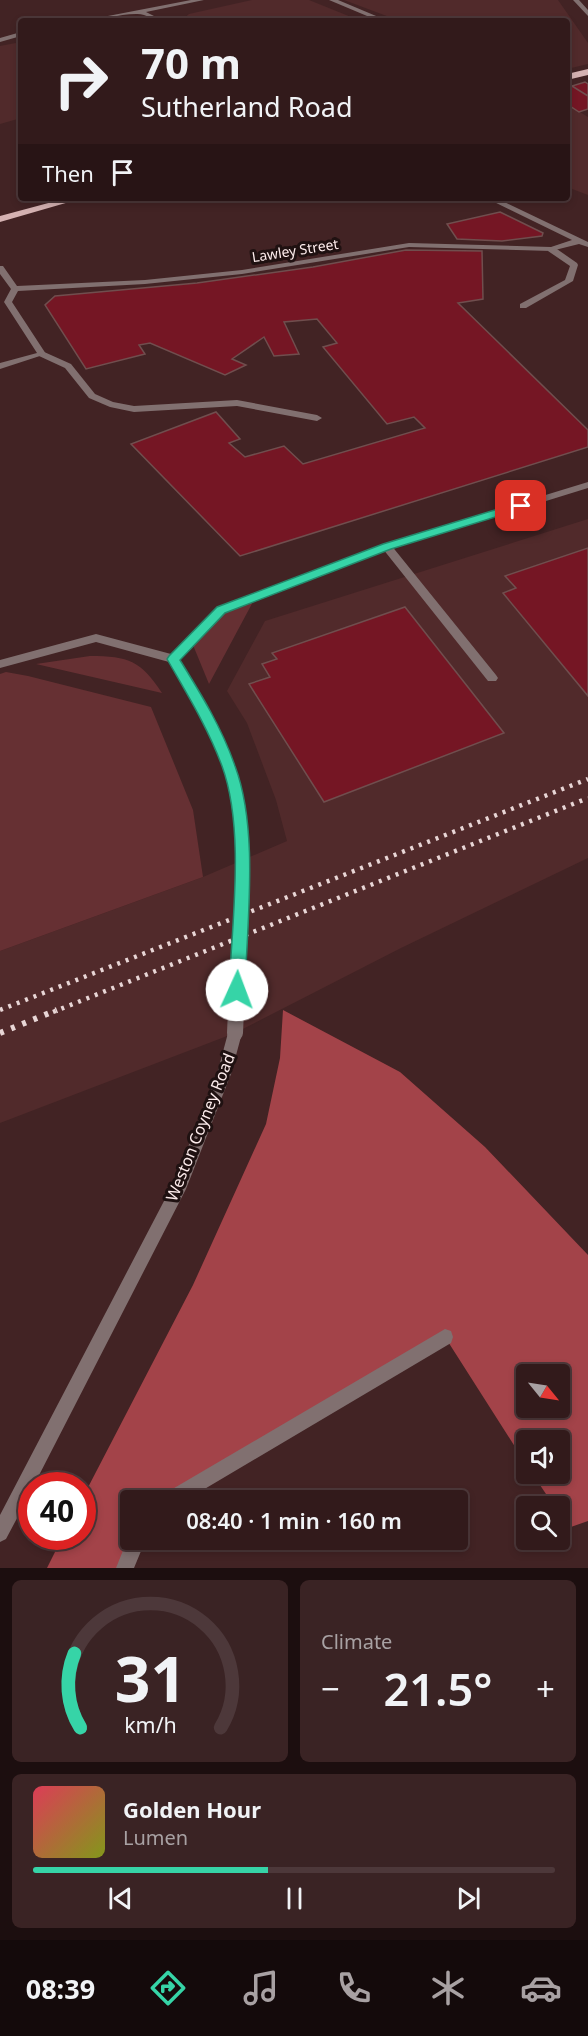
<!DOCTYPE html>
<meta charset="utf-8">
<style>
:root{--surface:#321a1b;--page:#3a2324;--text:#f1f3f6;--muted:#a8a1a3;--line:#4d383a;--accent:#36d4a7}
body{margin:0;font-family:"Noto Sans",sans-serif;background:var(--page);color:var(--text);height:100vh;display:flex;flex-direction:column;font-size:22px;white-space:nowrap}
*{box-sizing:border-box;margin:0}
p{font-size:20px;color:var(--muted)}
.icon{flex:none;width:33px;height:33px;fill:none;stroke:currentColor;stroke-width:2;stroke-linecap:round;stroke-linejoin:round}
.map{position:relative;height:1568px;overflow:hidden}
.panel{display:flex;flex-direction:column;gap:12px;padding:12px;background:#1c0e0f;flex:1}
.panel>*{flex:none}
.hud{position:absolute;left:18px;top:18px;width:552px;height:183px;border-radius:6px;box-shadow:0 3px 9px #0003,0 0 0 2px var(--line);background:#321a1b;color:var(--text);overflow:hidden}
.needle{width:39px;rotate:120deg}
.tools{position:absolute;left:516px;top:1364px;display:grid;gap:12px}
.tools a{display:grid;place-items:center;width:54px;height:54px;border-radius:6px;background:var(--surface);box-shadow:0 3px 9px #0003,0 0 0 2px var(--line);font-size:30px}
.speed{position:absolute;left:18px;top:1472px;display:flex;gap:12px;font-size:30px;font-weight:700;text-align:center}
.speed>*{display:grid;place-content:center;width:78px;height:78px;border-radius:50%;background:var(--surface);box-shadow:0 3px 9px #0003,0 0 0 2px var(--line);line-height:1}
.speed .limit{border:9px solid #d22;background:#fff;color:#111}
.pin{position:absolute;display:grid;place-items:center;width:51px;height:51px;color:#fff;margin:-26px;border-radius:12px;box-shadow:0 3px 9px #0006}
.me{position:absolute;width:66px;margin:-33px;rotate:2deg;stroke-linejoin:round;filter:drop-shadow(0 0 4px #0008)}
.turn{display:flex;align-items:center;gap:21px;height:126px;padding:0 24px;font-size:27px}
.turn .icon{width:78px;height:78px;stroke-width:2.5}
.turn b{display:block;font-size:42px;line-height:51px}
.then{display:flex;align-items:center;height:57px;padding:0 24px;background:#0003;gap:12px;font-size:22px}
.big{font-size:45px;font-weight:600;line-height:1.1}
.panel .tile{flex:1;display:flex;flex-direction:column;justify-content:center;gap:9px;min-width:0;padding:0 21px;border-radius:9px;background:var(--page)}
.panel .dial{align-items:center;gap:0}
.dial svg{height:156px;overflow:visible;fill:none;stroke:var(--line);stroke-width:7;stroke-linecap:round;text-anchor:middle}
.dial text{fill:var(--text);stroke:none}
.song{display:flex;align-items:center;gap:18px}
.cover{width:72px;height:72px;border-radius:9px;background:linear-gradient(135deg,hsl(350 70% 55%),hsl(70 70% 35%))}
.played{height:6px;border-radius:3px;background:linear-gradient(90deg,var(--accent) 45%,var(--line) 45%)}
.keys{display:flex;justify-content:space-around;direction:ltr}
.heat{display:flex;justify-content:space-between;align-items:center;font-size:33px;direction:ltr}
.panel .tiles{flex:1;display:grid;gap:12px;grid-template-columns:1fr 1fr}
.tile:last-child{grid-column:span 2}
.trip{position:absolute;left:120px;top:1490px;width:348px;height:60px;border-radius:6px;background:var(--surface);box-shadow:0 3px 9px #0003,0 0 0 2px var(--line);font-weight:600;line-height:60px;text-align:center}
.tab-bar{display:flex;height:96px;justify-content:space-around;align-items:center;background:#140a0b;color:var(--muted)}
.tab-bar .icon{width:42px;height:42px}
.tab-bar .selected{color:var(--accent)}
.tab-bar b{font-size:27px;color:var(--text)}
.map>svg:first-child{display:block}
.built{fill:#512a2b}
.green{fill:#663033}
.forest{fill:#a34349;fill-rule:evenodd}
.building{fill:#751624;stroke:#704e4e;stroke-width:1.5}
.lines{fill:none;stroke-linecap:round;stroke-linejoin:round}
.service{fill:#817070;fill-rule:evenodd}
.minor{fill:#817070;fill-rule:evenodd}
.tertiary{fill:#817070;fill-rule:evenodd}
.primary{fill:#d5b2b2;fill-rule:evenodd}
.rail-far1{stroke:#e8d6d6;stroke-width:4.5;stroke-dasharray:3 6;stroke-linecap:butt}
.rail{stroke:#e8d6d6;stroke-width:6;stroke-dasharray:4 8;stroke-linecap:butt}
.tertiary-bridge-far1{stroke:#817070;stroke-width:12}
.tertiary-bridge{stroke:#817070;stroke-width:16}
.route{fill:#36d4a7;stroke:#238a6d;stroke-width:1.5}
.labels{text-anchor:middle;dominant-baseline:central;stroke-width:6;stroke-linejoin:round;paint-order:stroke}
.far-street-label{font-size:14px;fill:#fdecec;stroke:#1f1111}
.street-label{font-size:16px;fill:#fdecec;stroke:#1f1111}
</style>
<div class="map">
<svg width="588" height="1568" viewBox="0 0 588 1568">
<rect width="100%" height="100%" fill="#422324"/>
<path class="built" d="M 252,0 L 309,0 L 361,21 L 181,21 L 189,14 Z
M 344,0 L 558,0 L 588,43 L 588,64 L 567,69 L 567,21 L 400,21 Z
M 21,42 L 21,118 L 0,124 L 0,46 Z
M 567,104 L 588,117 L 588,195 L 567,187 Z
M 588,519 L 588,858 L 401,948 L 235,1033 L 0,1123 L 0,951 L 203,877 L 287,841 L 276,800 L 247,723 L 227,691 L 265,621 Z"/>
<path class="green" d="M 255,598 L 209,684 L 193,645 L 208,617 Z
M 90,656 C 129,656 141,661 162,693 L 36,664 Z
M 6,672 L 28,676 L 151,707 L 193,810 L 203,877 L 0,951 L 0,674 Z"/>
<path class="forest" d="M 283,1010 L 400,1072 L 485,1147 L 588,1255 L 588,1521 L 568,1528 L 560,1515 L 560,1506 L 554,1506 L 532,1473 L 560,1473 L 560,1440 L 526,1440 L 526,1464 L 445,1337 L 170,1500 L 130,1500 L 130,1539 L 125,1568 L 47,1568 L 63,1536 L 82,1536 L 83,1497 L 193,1285 L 266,1124 L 280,1058 ZM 526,1374 L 560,1374 L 560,1407 L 526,1407 Z"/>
<path class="building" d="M 585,82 L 588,84 L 588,96 L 572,86 Z
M 572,86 L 588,96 L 588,109 L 579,112 L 567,104 L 567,87 Z
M 500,212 L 543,233 L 542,236 L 502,241 L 457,239 L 447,224 Z
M 406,250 L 482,251 L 483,299 L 458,303 L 588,430 L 588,447 L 240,556 L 131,444 L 216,412 L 240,439 L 229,443 L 245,457 L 284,446 L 303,464 L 425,428 L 414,417 L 387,424 L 323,347 L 337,343 L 317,319 L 284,322 L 299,354 L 274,356 L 264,337 L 232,359 L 246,365 L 225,375 L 150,343 L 139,345 L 145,354 L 86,369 L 45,305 L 55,296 L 197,283 L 313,267 Z
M 588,548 L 588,696 L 503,593 L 516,588 L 505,576 Z
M 405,607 L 504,733 L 324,802 L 249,684 L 270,677 L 262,664 L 277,659 L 272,653 Z"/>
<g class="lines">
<path class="service" d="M 548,247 L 554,247 L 577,263 L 578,265 L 573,281 L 526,308 L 520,308 L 520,304 L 565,280 L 570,266 L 548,251 Z
M 42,351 L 71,364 L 95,394 L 113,402 L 134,406 L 237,400 L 317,415 L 322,418 L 317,421 L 237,406 L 134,412 L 110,407 L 89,398 L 65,368 L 39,356 L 38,354 Z
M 387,544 L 391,545 L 496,675 L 498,678 L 496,681 L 488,681 L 383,549 L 382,547 Z"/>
<path class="minor" d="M 191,0 L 204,0 L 146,12 L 164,21 C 154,21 145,13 136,14 C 118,14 100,21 82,21 Z
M 329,0 L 338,0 L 388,21 L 379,21 Z
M 573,0 L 579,0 L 588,10 L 588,16 Z
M 21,32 L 21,36 L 0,42 L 0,38 Z
M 486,198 L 496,198 L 588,242 L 588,247 L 579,244 L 551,251 L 409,247 L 242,274 L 145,284 L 18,291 L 12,302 L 46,354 L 0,369 L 0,363 L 37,353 L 4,302 L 11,289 L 0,274 L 0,266 L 3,266 L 17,286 L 145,280 L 242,270 L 409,243 L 551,247 L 572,240 Z
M 445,1329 L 451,1331 L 453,1337 L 451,1343 L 186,1500 L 161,1500 L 164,1494 Z
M 130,1533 L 130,1539 L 146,1539 L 134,1568 L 116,1568 Z"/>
<path class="tertiary" d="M 588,482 L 588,488 L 391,549 L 225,613 L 179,660 C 202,698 228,737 239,781 C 246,807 247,833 248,860 L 246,864 L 238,864 L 236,860 C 235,834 234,808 227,782 C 217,739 192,700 169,662 L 96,642 L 0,668 L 0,660 L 96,634 L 171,654 L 217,607 L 383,545 Z
M 235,1027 L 240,1029 L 242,1033 L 231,1074 L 186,1189 L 34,1485 L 32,1485 L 32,1490 L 6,1539 L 0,1542 L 0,1515 L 175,1180 L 217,1074 L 228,1033 L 230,1029 Z"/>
<path class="primary" d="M 588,69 L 588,75 L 567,80 L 567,74 Z
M 67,198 L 83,198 L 0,222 L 0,216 Z"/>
<path class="rail-far1" d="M 0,1010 L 588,779
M 53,1012 L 588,798"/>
<path class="rail" d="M 0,1033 L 57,1010"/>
<path class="tertiary-bridge-far1" d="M 236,1012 L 242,860"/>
<path class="tertiary-bridge" d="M 235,1033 L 236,1010"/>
</g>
<path class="route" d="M 521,502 L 525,503 L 525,508 L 391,549 L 225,613 L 180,660 C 201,694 222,728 235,766 C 259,830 247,922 245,990 L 242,995 L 237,997 L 232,995 L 229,990 C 232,922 245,829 222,766 C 208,728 187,694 167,659 L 169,656 L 217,607 L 383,544 Z"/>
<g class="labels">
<g class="far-street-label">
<text transform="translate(295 250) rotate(-9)">Lawley Street</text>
</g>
<g class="street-label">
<text transform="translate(200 1127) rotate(-68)">Weston Coyney Road</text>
</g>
</g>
</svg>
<div class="tools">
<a><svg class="needle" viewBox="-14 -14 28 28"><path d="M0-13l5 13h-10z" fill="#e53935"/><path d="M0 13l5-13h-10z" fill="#a8a1a3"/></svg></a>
<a><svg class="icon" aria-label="sound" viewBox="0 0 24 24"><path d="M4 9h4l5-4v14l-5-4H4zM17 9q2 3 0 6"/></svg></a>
<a><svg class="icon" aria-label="search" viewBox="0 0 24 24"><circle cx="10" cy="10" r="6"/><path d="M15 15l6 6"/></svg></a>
</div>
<div class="speed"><div class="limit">40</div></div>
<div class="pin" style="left:521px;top:506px;background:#d93025"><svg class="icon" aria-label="arrive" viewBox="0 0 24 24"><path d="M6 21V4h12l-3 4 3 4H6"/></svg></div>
<svg class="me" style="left:237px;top:990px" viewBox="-20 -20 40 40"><circle r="19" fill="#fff"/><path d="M0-13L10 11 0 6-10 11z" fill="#36d4a7"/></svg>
<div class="trip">08:40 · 1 min · 160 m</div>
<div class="hud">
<div class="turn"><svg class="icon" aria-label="right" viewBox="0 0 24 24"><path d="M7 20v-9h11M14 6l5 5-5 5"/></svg><div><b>70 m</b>Sutherland Road</div></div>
<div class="then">Then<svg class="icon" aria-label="arrive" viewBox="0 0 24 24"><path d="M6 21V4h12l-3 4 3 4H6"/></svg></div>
</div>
</div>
<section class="panel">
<div class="tiles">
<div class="tile dial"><svg viewBox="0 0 100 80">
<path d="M14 69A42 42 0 1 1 86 69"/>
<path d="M14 69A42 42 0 0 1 11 31" stroke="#36d4a7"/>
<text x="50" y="56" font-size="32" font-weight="700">31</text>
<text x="50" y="72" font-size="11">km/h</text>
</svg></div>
<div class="tile"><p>Climate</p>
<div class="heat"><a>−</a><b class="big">21.5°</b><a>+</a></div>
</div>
<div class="tile">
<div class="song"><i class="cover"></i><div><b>Golden Hour</b><p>Lumen</p></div></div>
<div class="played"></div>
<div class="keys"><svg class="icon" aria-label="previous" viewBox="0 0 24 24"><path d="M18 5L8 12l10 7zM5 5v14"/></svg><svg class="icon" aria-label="pause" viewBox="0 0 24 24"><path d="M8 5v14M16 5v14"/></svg><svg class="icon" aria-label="next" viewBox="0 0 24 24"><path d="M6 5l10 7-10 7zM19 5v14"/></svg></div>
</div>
</div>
</section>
<nav class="tab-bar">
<b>08:39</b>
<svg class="icon selected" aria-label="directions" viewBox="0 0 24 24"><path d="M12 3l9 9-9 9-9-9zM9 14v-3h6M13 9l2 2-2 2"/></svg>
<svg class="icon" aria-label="music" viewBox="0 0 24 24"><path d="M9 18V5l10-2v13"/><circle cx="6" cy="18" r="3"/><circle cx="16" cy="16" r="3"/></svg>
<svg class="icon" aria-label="phone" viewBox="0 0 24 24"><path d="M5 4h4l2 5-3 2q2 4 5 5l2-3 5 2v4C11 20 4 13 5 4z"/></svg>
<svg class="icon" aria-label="climate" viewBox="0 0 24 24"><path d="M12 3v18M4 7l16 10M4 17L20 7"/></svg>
<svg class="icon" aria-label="car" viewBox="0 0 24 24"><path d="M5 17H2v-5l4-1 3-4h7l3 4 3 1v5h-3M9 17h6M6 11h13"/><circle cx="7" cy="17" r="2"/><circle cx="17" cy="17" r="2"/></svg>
</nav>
